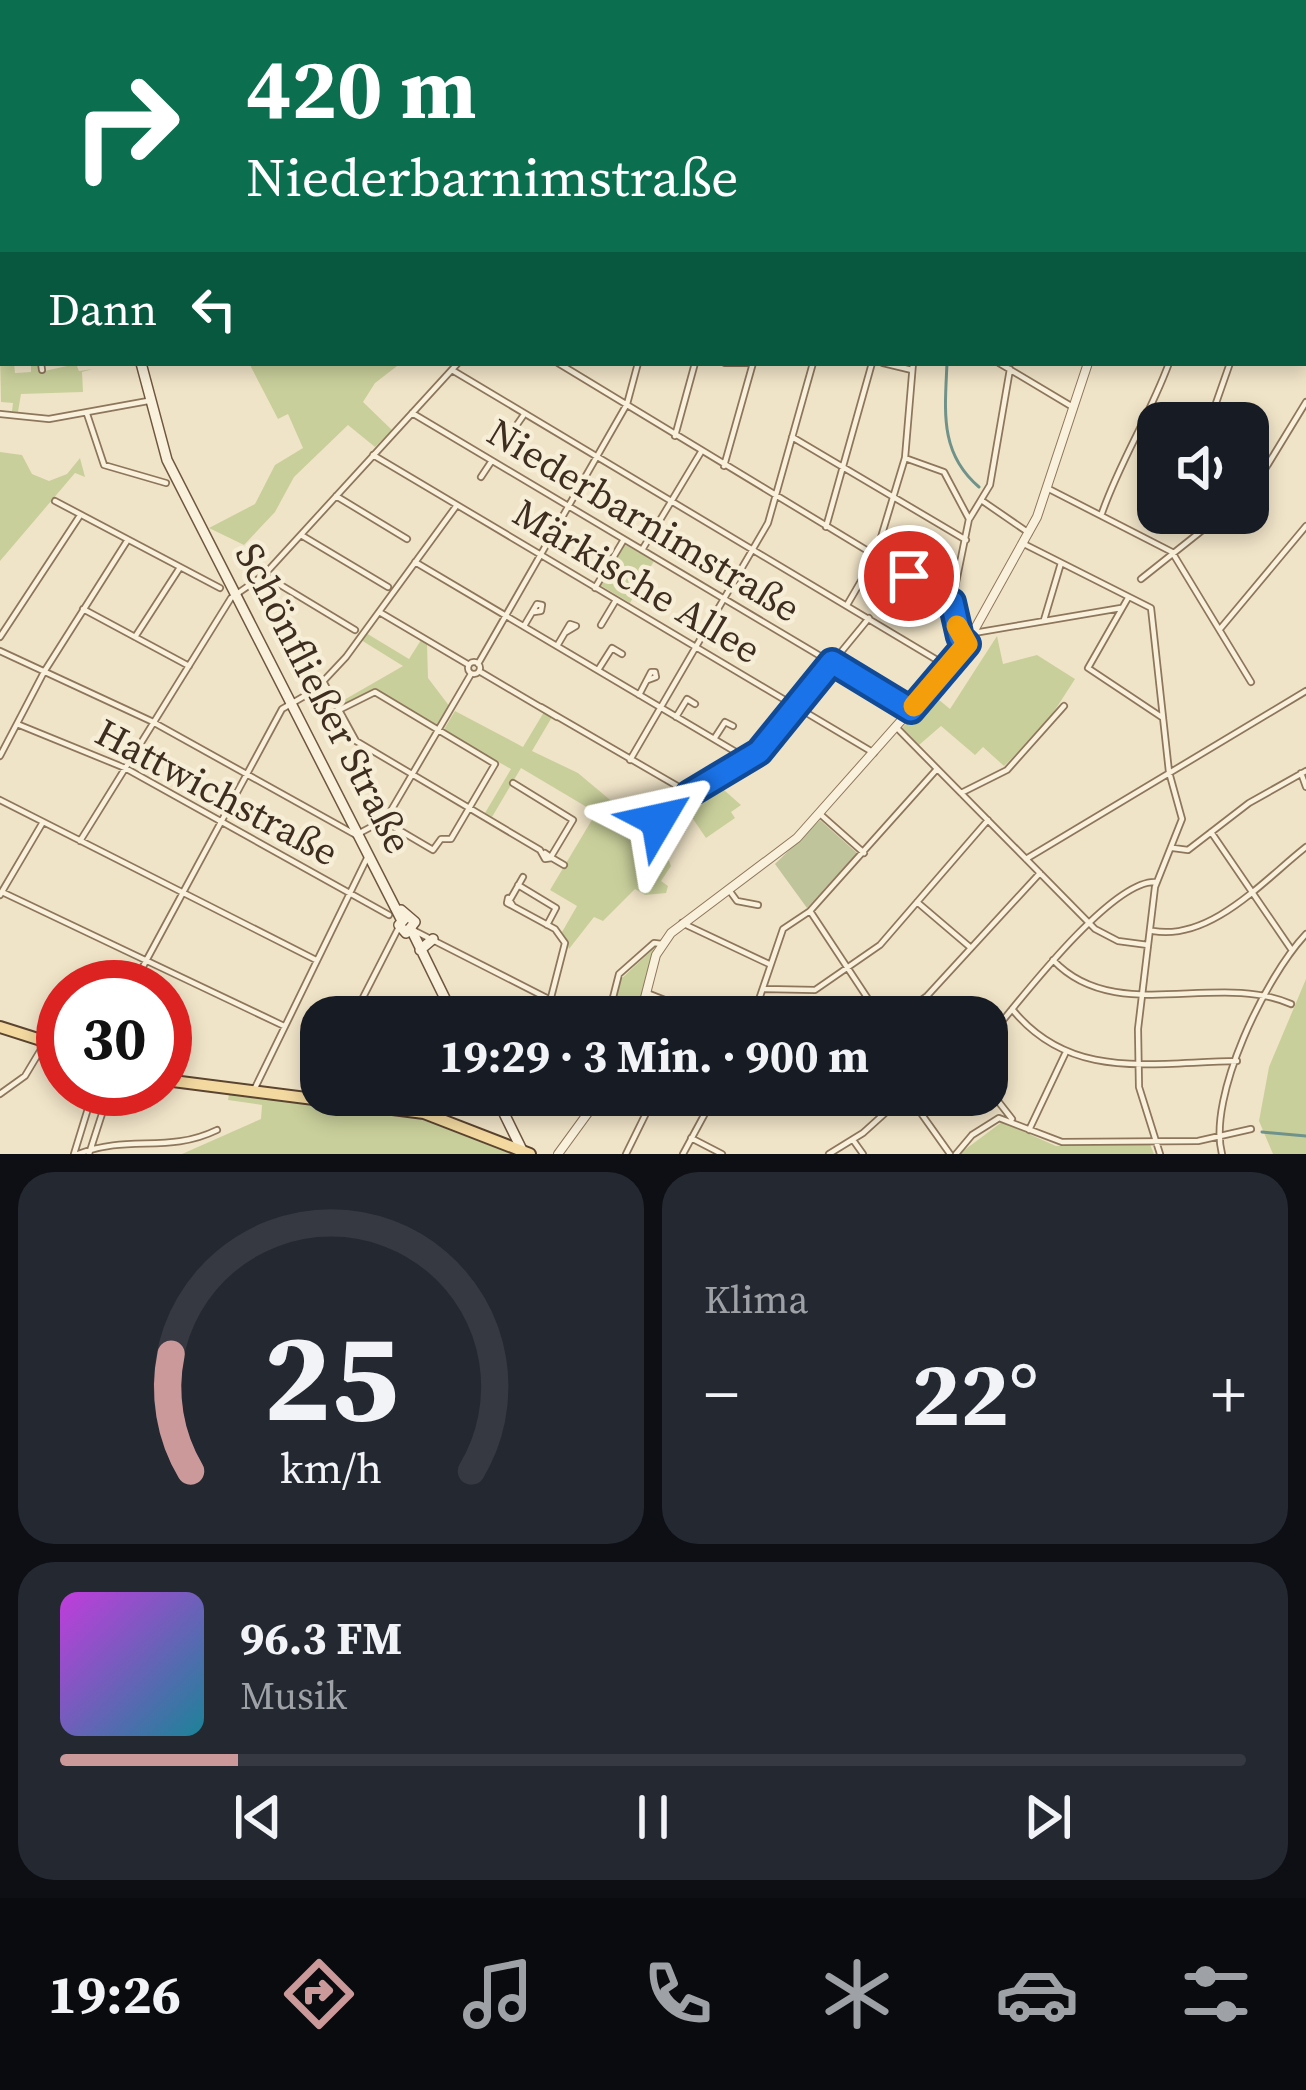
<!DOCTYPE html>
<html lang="de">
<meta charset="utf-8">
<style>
:root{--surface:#171b24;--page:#242831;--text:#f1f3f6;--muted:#9ea1a6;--line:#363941;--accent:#cc999b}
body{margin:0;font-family:"Source Serif 4",serif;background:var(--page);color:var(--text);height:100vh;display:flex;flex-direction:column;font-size:45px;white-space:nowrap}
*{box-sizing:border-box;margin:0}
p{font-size:39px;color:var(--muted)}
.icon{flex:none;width:66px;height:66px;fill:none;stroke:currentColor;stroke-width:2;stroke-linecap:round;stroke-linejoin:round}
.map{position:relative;height:1154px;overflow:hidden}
.drawer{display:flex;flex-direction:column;gap:18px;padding:18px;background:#0d0f14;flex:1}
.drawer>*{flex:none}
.top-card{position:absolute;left:0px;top:0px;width:1308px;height:366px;box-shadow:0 6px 18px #0003;background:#0b6e4f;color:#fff;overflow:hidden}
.tools{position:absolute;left:1137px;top:402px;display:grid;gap:24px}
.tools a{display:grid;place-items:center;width:132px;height:132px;border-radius:24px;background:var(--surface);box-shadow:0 6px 18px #0003;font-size:60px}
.speed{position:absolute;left:36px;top:960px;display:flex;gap:24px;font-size:60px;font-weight:700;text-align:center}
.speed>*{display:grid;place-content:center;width:156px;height:156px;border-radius:50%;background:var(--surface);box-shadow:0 6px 18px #0003;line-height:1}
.speed .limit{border:18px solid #d22;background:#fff;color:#111}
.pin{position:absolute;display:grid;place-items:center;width:102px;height:102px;color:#fff;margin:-51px;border:6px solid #fff;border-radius:50%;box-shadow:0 3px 12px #0007}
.me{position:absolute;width:132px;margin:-66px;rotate:54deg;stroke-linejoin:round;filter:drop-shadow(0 0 9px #0008)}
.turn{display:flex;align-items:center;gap:42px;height:252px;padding:0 48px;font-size:54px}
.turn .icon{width:156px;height:156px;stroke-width:2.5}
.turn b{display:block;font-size:84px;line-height:102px}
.then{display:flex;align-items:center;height:114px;padding:0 48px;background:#0003;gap:24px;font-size:45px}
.big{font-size:90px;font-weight:700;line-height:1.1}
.drawer .widget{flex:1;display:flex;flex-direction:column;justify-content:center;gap:18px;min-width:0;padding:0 42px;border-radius:36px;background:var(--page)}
.drawer .dial{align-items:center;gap:0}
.dial svg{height:312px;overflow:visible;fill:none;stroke:var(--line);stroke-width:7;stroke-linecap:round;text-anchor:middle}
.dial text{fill:var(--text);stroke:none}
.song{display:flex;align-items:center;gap:36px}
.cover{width:144px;height:144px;border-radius:18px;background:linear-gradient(135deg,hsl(290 70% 55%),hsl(190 70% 35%))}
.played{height:12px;border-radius:6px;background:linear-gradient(90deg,var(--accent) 15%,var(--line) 15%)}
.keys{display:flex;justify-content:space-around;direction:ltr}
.heat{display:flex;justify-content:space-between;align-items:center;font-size:66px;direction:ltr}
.drawer .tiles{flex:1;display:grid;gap:18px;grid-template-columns:1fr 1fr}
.widget:last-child{grid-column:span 2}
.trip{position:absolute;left:300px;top:996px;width:708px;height:120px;border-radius:36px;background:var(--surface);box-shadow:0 6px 18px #0003;font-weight:700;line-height:120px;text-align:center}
.menu{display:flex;height:192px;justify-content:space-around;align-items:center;background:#090b0e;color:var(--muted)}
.menu .icon{width:84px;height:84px}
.menu .on{color:var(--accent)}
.menu b{font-size:54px;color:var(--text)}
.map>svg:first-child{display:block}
.farmland{fill:#e6deb5}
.green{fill:#c9cf9b}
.cemetery{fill:#bfc49a}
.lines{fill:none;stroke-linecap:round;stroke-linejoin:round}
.stream{stroke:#6f938a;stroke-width:3}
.minor-casing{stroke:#8d765c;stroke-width:8}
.tertiary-casing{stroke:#8d765c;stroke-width:10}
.secondary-casing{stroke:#6f573f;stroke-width:12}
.primary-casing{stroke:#5b4430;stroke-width:14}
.minor{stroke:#faf1dc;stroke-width:4.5}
.tertiary{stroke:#faf1dc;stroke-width:8}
.secondary{stroke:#faf1dc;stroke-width:9}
.primary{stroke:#f3d9a0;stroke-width:10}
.route-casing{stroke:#114b97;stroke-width:30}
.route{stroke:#1a73e8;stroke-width:21}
.slow{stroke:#f59e0b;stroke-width:21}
.labels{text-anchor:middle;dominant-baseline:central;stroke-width:9;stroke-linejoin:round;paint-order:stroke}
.street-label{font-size:39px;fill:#3d2e20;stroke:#f7eed8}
</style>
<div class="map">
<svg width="1306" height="1154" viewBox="0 0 1306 1154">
<rect width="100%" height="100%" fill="#f0e4c8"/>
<path class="farmland" d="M 0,0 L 667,0 L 667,3 L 3,3 L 0,44 Z"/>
<path class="green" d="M 670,0 L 1132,0 L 1131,3 Z
M 0,353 L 3,363 L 14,363 L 15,373 L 31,372 L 31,363 L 39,363 L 40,372 L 76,364 L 79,371 L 93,369 L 82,372 L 83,392 L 21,394 L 18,412 L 12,411 L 13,403 L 1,402 Z
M 249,363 L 401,363 L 375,383 L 363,402 L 392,430 L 375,447 L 348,425 L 294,477 L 275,512 L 244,545 L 209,528 L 255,504 L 275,465 L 303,448 L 288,414 L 278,419 Z
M 0,452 L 22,455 L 32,474 L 49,481 L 67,474 L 80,458 L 85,477 L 75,473 L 0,561 Z
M 624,544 L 654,561 L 630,603 L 600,585 Z
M 366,633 L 409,659 L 421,640 L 427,643 L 428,678 L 450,707 L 438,726 L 377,690 L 340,709 L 337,704 L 403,666 L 361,640 Z
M 997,636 L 1003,664 L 1037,655 L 1075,679 L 1044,727 L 1004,766 L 983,747 L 975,755 L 941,726 L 919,745 L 902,728 L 932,694 L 950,709 Z
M 455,711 L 523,747 L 544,712 L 552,717 L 532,751 L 578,773 L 646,830 L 664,823 L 690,797 L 733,775 L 736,781 L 724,790 L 741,805 L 731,812 L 735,818 L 706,838 L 691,816 L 670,836 L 658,834 L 671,866 L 661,881 L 668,886 L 666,893 L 645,895 L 635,889 L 603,921 L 594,917 L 569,949 L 562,932 L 577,906 L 550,890 L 593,818 L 590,809 L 521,768 L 492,817 L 485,813 L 511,769 L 443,731 Z
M 654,948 L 636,1017 L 612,1017 L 619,981 Z
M 1306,979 L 1306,1154 L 1273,1154 L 1259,1121 L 1269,1067 Z
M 229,1094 L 421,1119 L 511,1154 L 182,1154 L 261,1119 L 262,1105 L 228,1100 Z
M 1002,1122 L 1056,1146 L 1149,1142 L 1154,1154 L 959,1154 Z"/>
<path class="cemetery" d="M 820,820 L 857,853 L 807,908 L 775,864 Z"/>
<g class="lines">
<path class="stream" d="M 184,0 L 191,3
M 669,0 L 669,3
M 919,0 L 920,3
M 954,3 L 954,0
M 1010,3 L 1010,0
M 1088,3 L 1089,0
M 0,122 L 3,121
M 0,171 L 3,171
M 947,363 C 945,411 939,453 979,487
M 1262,1132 L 1306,1136"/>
<g class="minor-casing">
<path id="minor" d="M 1249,0 L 1253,3
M 1305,42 L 1306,40
M 1305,131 L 1306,132
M 1305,166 L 1306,165
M 1305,261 L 1306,262
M 0,332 L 3,333
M 41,363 L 42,370
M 558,363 L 952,602
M 725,363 L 752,363
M 883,363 L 912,370
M 913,363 L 905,458 L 944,472 L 969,519 L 952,602 L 967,644
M 999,363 L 1071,406
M 452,370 L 947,666
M 412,413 L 911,710
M 0,414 L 49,419 L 148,401
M 87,414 L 104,465 L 166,483
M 1209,423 L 1230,363
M 509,436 L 523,416
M 675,436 L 695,363
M 792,437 L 966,540
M 373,455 L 874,753
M 724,466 L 753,363
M 481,477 L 491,462
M 1047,488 L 1172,552 L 1251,682
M 336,496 L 407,539
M 1248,497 L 1306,402
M 55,501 L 220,588
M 984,502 L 1029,533
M 1102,513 C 1120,461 1150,415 1169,363
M 970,518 L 990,485 L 1010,369
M 826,527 L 872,363
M 301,535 L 388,587
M 1024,544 L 1151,608 L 1169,772 L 1182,819 L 1155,887 L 1138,1029 L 1139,1087 L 1160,1154
M 642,550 L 701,452
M 415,562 L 746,758
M 264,575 L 355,630
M 1141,579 L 1224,513
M 595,588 L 623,541
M 1128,598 L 1088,668 L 1163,718
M 847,605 L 875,557 L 905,458
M 83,609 L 189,666
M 381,613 L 469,665
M 1044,620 L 1061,563
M 601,625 L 616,600
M 524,626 L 537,604 L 542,605 L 541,611 L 534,612
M 1220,629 L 1306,526
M 974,633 L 1121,608
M 0,637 L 79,517
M 135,637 L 179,569
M 557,646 L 570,624 L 576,626 L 566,632
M 0,651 L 151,721 L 356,835 L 386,819 L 471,674
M468 668a6 6 0 1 1 12 0a6 6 0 1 1-12 0Z
M 478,664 L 627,404 L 638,363
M 598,670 L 612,648 L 622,654
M 479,671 L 557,717
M 323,681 L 356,741 L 540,850 L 545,859 L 552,858 L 545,853
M 639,695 L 651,672 L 655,672 L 656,677 L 648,680
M 541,707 L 691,794 L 759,752 L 869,618
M 339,710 L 375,692 L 495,764 L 451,839 L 441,839 L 433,850 L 382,820
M 676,717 L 687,699 L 695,704
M 17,724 L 125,768 L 389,915
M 896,727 L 1095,929 L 1118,941 L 1148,945
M 714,739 L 725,722 L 733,726
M 0,756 L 44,672 L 127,541
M 630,760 L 768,523 L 813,363
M 1301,773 L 1306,787
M 513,783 L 573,820 L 552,855
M 961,793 L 1007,770 L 1064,706
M 0,800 L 316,960
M 820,814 L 864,853
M 658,816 L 663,816 L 663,821 L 658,821 Z
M 664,816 L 689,794
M 1211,832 L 1291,949
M 80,841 L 231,598 L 264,575 L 458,363
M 1173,848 L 1188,850 L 1249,803 L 1306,771
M 552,858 L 564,865
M 1026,859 L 1306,691
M 518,885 L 556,908 L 547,925
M 729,890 L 737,901 L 758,905
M 2,892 L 284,1026
M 0,895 L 43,822
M 511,898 L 523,877
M 917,902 L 971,948
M 513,906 L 508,898 L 507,903 L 555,929 L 565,943 L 546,1017
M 810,911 L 880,1017
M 682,923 L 769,964
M 413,930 L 584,1017
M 1153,931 C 1211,941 1264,880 1306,847
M 1053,960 C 1115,1026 1217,971 1291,1004
M 132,987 L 282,709 L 315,690 L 346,657 L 457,505
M 765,989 L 815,990 L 880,945 L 988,820
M 647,993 L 708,1017
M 923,1001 L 933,1017
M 1012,1009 C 1071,1082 1152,1062 1237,1061
M 353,1017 L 399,927
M 608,1017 L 619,974 L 654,943 L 662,944
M 753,1017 L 783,929 L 810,911 L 937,769
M 897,1017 L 927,996 L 1040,873
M 987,1040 C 1016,1005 1111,879 1156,882
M 987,1087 L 1012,1119
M 253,1092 L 369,854
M 0,1094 L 25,1076 L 43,1046
M 427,1095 L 438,1095
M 755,1095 L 784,1108 L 803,1095
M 908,1095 L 950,1154
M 314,1099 L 321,1083
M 1029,1130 L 1065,1054
M 691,1138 L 722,1154
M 853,1140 L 863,1154
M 74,1154 L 94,1089
M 78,1154 C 130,1134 167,1154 217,1130
M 89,1154 L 110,1089
M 626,1154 L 655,1095
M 683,1154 L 715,1095
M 829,1154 L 863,1133 L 905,1095
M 956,1154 L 972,1135 L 999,1118 L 1062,1142 L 1198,1141 L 1251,1129
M 1222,1154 C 1207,1097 1266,976 1306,934"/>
</g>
<g class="tertiary-casing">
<path id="tertiary" d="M 1183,3 L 1183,0
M 640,1017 L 656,955 L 671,933 L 797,838 L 962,652 L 1037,517 L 1088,363
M 558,1154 L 601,1095"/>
</g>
<g class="secondary-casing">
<path id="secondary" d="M 53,0 L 54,3
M 141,363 L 167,460 L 401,919
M 401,910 L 415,922 L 406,933 L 399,925 L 407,916
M 412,931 L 454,1017
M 420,950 L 433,939
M 495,1095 L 522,1150"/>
</g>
<g class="primary-casing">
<path id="primary" d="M 0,1027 L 63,1047
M 165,1080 L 424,1113 L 530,1154"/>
</g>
<use href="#minor" class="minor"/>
<use href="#tertiary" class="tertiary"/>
<use href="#secondary" class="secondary"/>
<use href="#primary" class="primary"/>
</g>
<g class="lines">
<g class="route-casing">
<path id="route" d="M 658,820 L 681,806 L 689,794 L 759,752 L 832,662 L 911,710 L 967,644 L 960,637 L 952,602 L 909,576"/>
</g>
<use href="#route" class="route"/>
<path class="slow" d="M 914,706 L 967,644 L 957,626"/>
</g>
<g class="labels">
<g class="street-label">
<text transform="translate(644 520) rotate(31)">Niederbarnimstraße</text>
<text transform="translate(637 581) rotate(31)">Märkische Allee</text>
<text transform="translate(324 698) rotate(63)">Schönfließer Straße</text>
<text transform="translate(217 792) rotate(28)">Hattwichstraße</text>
</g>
</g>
</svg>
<div class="tools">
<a><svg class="icon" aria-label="sound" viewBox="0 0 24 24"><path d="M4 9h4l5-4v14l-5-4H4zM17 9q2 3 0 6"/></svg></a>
</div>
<div class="speed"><div class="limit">30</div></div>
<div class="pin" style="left:909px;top:576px;background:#d93025"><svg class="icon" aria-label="arrive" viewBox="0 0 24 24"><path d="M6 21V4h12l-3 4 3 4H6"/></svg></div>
<svg class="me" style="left:658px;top:820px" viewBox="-20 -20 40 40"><path d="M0-17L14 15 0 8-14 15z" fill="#1a73e8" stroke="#fff" stroke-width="4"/></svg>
<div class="trip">19:29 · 3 Min. · 900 m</div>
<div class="top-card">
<div class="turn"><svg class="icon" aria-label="right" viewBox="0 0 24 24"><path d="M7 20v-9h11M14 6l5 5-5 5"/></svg><div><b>420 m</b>Niederbarnimstraße</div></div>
<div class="then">Dann<svg class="icon" aria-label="left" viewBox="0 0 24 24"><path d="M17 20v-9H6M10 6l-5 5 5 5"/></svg></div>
</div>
</div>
<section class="drawer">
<div class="tiles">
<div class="widget dial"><svg viewBox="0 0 100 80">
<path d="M14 69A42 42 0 1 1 86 69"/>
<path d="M14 69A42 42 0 0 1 9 39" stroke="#cc999b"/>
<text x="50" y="56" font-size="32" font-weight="700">25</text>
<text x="50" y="72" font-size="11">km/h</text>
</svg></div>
<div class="widget"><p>Klima</p>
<div class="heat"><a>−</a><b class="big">22°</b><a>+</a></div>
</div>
<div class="widget">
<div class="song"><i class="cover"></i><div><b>96.3 FM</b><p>Musik</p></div></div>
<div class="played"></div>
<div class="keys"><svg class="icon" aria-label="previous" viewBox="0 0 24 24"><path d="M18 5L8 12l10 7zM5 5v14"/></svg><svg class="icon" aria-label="pause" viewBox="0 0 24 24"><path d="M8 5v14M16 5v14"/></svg><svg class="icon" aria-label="next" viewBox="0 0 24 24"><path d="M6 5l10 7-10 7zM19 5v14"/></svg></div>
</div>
</div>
</section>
<nav class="menu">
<b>19:26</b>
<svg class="icon on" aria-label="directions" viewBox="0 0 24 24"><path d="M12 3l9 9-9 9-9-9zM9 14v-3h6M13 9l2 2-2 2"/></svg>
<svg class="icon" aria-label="music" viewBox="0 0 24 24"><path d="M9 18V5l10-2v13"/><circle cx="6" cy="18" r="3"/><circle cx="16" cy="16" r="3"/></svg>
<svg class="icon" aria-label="phone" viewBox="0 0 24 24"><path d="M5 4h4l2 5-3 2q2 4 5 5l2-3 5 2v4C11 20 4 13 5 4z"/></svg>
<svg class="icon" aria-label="climate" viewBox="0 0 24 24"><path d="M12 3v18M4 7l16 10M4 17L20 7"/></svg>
<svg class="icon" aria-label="car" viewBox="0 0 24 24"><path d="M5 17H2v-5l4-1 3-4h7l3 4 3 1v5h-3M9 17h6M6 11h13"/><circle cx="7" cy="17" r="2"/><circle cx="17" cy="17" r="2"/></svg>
<svg class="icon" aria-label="filters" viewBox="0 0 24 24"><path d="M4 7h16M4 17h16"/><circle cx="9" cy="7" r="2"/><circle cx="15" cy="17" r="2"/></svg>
</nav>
